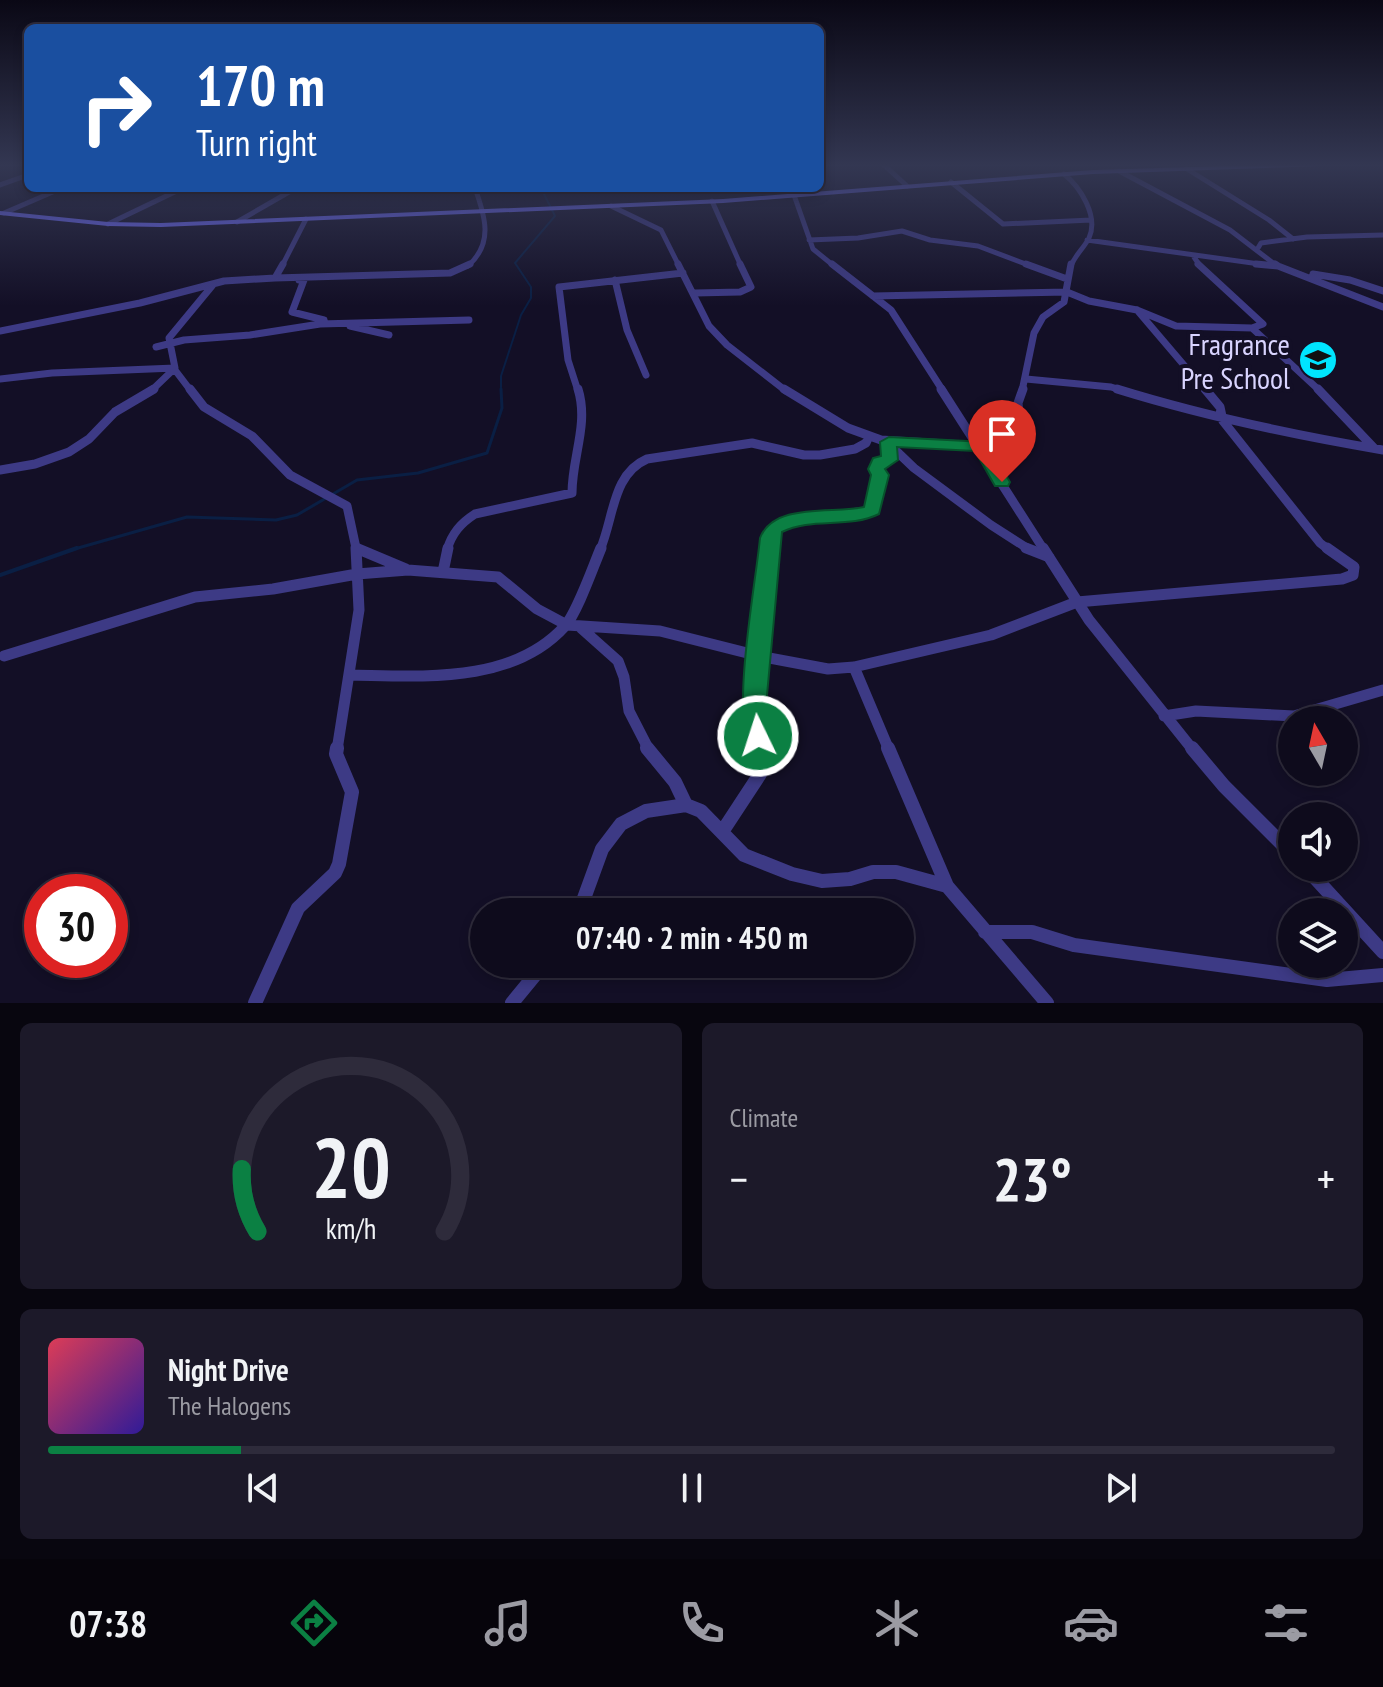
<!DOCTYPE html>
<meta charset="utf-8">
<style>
:root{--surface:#0e0b1c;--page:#1c1929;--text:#f1f3f6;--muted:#9b9ba3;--line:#2e2b3b;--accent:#0b8043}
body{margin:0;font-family:"PT Sans Narrow",sans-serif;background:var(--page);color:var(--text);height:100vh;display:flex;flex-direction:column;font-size:30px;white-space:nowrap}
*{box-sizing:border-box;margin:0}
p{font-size:26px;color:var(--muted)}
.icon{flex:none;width:44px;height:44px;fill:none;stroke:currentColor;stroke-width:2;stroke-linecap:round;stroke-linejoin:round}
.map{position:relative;height:1003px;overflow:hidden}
.sheet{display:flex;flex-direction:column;gap:20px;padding:20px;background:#08060f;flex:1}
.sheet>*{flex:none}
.top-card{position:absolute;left:24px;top:24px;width:800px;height:168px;border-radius:12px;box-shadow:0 4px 12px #0003,0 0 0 2px var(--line);background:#1a4fa0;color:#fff;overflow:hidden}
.needle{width:52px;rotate:351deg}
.tools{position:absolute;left:1278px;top:706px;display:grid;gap:16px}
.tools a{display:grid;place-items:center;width:80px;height:80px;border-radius:50%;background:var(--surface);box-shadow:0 4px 12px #0003,0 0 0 2px var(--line);font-size:40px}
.speed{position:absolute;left:24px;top:874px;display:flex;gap:16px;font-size:40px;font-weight:700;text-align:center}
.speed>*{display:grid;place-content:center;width:104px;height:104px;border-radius:50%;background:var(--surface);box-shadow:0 4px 12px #0003,0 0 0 2px var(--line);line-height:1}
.speed .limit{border:12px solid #d22;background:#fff;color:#111}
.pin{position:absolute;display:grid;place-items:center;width:68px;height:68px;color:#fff;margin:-82px -34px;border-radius:50% 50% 50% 0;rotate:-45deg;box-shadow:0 0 8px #0007}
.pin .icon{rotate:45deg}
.me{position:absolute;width:88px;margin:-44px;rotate:356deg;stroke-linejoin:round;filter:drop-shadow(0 0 6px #0008)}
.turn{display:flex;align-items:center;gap:28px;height:168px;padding:0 40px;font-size:36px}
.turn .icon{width:104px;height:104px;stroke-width:2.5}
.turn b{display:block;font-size:56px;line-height:68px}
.big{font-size:60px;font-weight:700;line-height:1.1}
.sheet .widget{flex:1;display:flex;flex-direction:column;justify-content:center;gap:12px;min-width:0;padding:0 28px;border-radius:12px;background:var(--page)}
.sheet .dial{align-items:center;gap:0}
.dial svg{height:208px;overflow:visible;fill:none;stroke:var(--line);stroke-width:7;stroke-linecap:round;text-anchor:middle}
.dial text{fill:var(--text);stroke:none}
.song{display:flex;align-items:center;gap:24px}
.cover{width:96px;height:96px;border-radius:12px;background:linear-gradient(135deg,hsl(350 70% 55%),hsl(250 70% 35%))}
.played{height:8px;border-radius:4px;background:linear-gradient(90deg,var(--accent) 15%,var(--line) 15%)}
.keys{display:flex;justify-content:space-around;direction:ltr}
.heat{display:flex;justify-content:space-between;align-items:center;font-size:44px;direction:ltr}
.sheet .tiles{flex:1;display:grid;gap:20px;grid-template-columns:1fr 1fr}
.widget:last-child{grid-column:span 2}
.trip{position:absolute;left:470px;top:898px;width:444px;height:80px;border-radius:40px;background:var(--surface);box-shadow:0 4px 12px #0003,0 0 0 2px var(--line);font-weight:700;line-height:80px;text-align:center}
.dock{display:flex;height:128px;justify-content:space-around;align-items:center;background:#06040b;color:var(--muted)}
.dock .icon{width:56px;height:56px}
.dock .on{color:var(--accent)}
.dock b{font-size:36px;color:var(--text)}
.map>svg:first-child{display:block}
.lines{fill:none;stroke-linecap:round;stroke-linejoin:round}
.stream-far2{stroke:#0a1f44;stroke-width:2}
.stream-far1{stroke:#0a1f44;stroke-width:3}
.stream{stroke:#0a1f44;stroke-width:4}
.minor-far4{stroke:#3d3a85;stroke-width:5}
.minor-far3{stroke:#3d3a85;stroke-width:7}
.minor-far2{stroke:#3d3a85;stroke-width:9}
.minor-far1{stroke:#3d3a85;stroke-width:11}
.minor{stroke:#3d3a85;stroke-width:14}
.secondary{fill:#6f6bff;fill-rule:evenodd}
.route{fill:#0b8043;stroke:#07532c;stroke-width:2}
.labels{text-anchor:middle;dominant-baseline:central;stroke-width:8;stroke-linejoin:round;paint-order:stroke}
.poi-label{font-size:30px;fill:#d9d4ff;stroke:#130f26;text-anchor:end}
</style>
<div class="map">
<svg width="1383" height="1003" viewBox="0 0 1383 1003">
<rect width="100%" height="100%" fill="#130f26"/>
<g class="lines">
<path class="stream-far2" d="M 501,391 L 501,376 L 521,315 L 531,298 L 531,287 L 515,263 L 555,216 L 541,188"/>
<path class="stream-far1" d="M 71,550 L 187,517 L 276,520 L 297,515 L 357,480 L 418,473 L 487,453 L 502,408 L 501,389"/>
<path class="stream" d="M 0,575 L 77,548"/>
<path class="minor-far4" d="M 884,165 L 907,186
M 1187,169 L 1269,220 L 1293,239
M 1119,171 L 1230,230 L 1277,266
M 1064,174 C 1080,187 1099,216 1089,238 C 1084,248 1075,255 1071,266
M 951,182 L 1003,224 L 1091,220
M 0,185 L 28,175
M 794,195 L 813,249 L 834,266
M 712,201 L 741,266
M 611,206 L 661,230 L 679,266
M 4,213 L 62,188
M 237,222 L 296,188
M 108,224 L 183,188
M 809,240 L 858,238 L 902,231 L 930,240 L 978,246 L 1031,266
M 1087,240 L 1274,266
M 1258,248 L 1261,243 L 1307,237 L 1383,235
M 1194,257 L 1200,266
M 282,266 L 306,219
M 468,266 C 494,243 485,216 475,188"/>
<path class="minor-far3" d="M 678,264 L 709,326 L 727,345 L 786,391
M 832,264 L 891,310 L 943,391
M 1026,264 L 1067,279
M 1198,264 L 1263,324 L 1252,328
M 1256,264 L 1278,266 L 1383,307
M 1275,264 L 1278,266
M 1313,274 L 1350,280 L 1383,291
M 275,278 L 450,273 L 470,264
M 299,280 L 304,280 L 292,312 L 324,320
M 615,280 L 627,330 L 646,375
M 695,293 L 740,292 L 751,287 L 740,264
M 873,296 L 1067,292 L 1089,301 L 1137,310 L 1176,326 L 1252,328 L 1320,391
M 1137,310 L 1206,391
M 350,326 L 389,335
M 0,331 L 140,303 L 224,281 L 275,278 L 283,264
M 156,347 L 184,340 L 250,335 L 320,324 L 469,320
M 175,370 L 191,391
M 0,379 L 52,373 L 175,368
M 1026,379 L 1111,387 L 1124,391
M 151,391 L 175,368 L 169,338 L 212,286
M 578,391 L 568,360 L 559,287 L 683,273
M 1022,391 L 1034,333 L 1043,317 L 1064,302 L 1071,264"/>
<path class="minor-far2" d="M 190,389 L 204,407 L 252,436 L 290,475 L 347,506 L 356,548 L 360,550
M 784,389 L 848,428 L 881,440 L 980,446
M 941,389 L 1044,550
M 1117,389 C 1204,416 1294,435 1383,450
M 1205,389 L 1220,407 L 1223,421 L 1320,543 L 1329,550
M 1318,389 L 1374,448
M 890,445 L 914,468 L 991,525 L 1030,550
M 986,457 L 1022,443 L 1018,403 L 1023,389
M 0,470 L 35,464 L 69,452 L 89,439 L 115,412 L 154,389
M 447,550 C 452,533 461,523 475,514 L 572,493 C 572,457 589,424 578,389
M 600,550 C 614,518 612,474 647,459 L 752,443 L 804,455 L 820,455 L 855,449 L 866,443 L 869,436
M 769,550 L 774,528 L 790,521 L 873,510 L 880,475 L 876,469 L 879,462 L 889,460 L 891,447"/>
<path class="minor-far1" d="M 356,548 L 406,569
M 1026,548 L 1049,557
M 1043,548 L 1089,620 L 1193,750
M 443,572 L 448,548
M 581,628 L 618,661 L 624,677 L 629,711 L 649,750
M 4,656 L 195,597 L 273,589 L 357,574 L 408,570 L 498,577 L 537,609 L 567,625 L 660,631 L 759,656 L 828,669 L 854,667 L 991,635 L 1077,602 L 1342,579 L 1353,575 L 1354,567 L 1327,548
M 854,667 L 889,750
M 349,675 C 420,676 512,685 565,626 C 577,613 593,567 601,548
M 1164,716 L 1196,711 L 1294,716 L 1383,690
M 337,750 L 359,610 L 356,548
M 758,750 L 755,695 L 769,548"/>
<path class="minor" d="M 647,748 L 675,782 L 686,805
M 888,748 L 947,886 L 1047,1003
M 1192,748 L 1224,786 L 1292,854
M 722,832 L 760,774 L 758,748
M 1306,868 L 1383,952
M 579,912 L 602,849 L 621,824 L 646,811 L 686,805 L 701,811 L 744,855 L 792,874 L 822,881 L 850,879 L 873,872 L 896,872 L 947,886
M 985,932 L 1032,932 L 1074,945 L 1327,980 L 1383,975
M 255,1003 L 298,908 L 335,873 L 339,864 L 352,792 L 336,754 L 337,748
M 512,1003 L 544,964"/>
<path class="secondary" d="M 1259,165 L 1348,165 L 1093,174 L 723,203 L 161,227 L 108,226 L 0,215 L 0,211 L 108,222 L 161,223 L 723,199 L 1093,170 Z"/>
</g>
<linearGradient id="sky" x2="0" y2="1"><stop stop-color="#0a0815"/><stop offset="0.54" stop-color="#333752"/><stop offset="1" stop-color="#333752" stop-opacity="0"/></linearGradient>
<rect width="1383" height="306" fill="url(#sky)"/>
<path class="route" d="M 889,437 L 986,442 L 1010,482 L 1008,486 L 995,486 L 975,451 L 897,447 L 898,460 L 885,469 L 889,475 L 879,514 C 849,529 812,517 782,532 L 767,695 L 770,736 L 767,743 L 758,746 L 749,743 C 732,708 756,581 760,538 C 774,502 833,514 864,507 L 871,475 L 868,469 L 873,458 L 881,456 L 880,442 Z"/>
<defs>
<g id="school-disc" transform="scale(2)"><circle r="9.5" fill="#00e5ff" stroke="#130f26"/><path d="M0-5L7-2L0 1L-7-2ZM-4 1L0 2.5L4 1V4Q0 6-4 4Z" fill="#111"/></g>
</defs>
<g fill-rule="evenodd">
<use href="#school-disc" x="1318" y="360"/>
</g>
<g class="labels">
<g class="poi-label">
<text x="1290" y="343">Fragrance<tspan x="1290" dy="34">Pre School</tspan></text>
</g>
</g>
</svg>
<div class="tools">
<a><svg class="needle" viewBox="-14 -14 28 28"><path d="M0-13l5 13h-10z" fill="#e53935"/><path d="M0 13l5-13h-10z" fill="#9b9ba3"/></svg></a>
<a><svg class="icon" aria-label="sound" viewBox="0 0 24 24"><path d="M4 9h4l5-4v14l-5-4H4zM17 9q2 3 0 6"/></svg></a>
<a><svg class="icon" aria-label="layers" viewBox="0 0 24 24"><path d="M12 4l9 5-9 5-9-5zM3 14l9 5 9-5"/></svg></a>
</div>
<div class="speed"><div class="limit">30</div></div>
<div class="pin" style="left:1002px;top:482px;background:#d93025"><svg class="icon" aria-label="arrive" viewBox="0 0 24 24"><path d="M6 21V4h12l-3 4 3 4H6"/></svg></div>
<svg class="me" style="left:758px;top:736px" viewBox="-20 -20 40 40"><circle r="17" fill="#0b8043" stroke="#fff" stroke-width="3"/><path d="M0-11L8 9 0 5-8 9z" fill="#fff"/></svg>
<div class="trip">07:40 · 2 min · 450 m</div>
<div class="top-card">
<div class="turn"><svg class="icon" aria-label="right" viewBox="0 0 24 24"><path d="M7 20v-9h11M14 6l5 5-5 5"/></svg><div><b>170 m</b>Turn right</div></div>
</div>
</div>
<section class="sheet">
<div class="tiles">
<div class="widget dial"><svg viewBox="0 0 100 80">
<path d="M14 69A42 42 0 1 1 86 69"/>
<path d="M14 69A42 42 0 0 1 8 45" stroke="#0b8043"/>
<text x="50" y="56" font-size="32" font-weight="700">20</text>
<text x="50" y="72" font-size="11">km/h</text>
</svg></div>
<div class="widget"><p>Climate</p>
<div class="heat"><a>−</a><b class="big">23°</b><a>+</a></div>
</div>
<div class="widget">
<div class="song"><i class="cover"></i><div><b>Night Drive</b><p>The Halogens</p></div></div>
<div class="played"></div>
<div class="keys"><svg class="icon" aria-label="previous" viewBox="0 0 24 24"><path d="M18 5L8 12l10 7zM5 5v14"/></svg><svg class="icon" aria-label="pause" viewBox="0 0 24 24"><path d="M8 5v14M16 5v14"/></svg><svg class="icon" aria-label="next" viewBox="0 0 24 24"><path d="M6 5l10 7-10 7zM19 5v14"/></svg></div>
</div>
</div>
</section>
<nav class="dock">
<b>07:38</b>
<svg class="icon on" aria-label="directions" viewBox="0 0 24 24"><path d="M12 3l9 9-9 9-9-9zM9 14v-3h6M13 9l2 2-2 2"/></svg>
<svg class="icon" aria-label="music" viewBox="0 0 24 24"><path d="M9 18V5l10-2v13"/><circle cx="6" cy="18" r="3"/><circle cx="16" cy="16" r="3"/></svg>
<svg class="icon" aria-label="phone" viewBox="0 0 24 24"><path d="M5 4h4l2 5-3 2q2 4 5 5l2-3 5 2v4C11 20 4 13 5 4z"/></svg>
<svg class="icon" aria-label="climate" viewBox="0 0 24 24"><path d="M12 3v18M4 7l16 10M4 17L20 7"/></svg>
<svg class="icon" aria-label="car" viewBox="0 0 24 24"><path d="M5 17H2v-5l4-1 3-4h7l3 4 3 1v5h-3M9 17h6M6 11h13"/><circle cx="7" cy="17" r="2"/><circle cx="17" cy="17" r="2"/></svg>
<svg class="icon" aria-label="filters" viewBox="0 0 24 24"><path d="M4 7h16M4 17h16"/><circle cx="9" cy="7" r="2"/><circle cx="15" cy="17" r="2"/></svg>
</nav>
